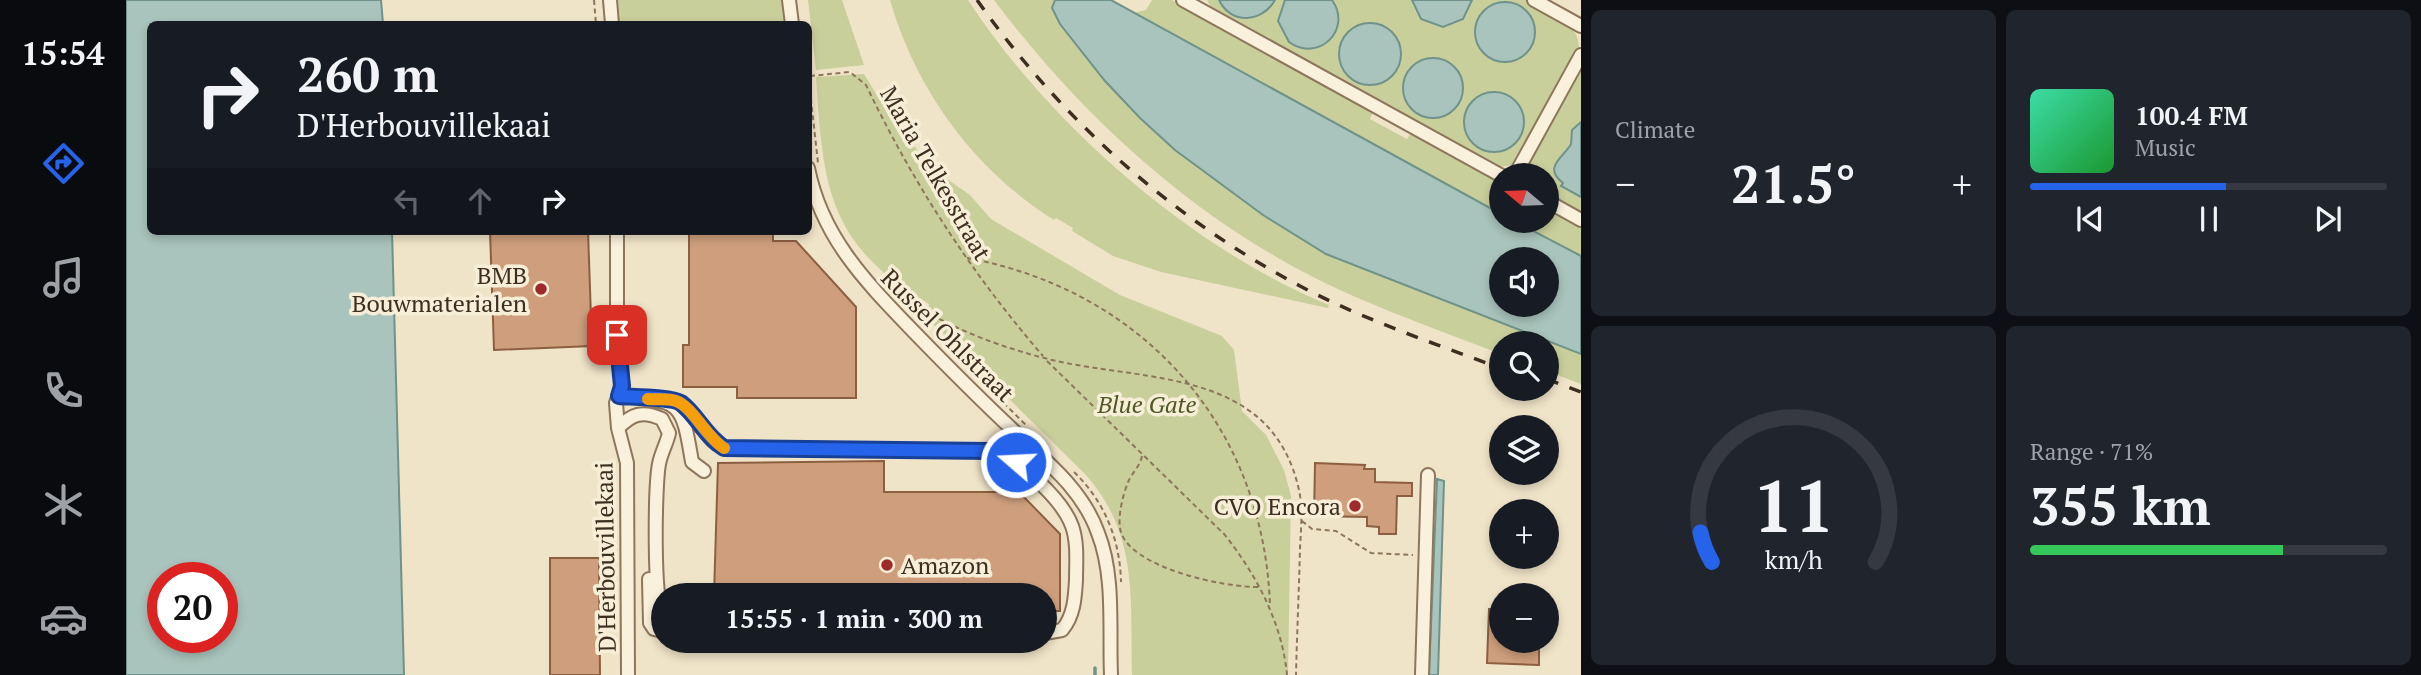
<!DOCTYPE html>
<meta charset="utf-8">
<style>
:root{--surface:#171b24;--page:#20242c;--text:#f1f3f6;--muted:#9ea1a6;--line:#363941;--accent:#2563eb}
body{margin:0;font-family:"PT Serif",serif;background:var(--page);color:var(--text);height:100vh;display:flex;flex-direction:column;font-size:26px;white-space:nowrap}
*{box-sizing:border-box;margin:0}
p{font-size:23px;color:var(--muted)}
.icon{flex:none;width:38px;height:38px;fill:none;stroke:currentColor;stroke-width:2;stroke-linecap:round;stroke-linejoin:round}
.map{position:relative;flex:1;overflow:hidden}
.details{display:flex;flex-direction:column;gap:10px;padding:10px;background:#0d0f14;width:840px}
.details>*{flex:none}
.top-card{position:absolute;left:21px;top:21px;width:665px;height:214px;border-radius:10px;box-shadow:0 4px 10px #0003;background:#171b24;color:var(--text);overflow:hidden}
.needle{width:46px;rotate:289deg}
.tools{position:absolute;left:1363px;top:163px;display:grid;gap:14px}
.tools a{display:grid;place-items:center;width:70px;height:70px;border-radius:50%;background:var(--surface);box-shadow:0 4px 10px #0003;font-size:35px}
.speed{position:absolute;left:21px;top:562px;display:flex;gap:14px;font-size:35px;font-weight:700;text-align:center}
.speed>*{display:grid;place-content:center;width:91px;height:91px;border-radius:50%;background:var(--surface);box-shadow:0 4px 10px #0003;line-height:1}
.speed .limit{border:10px solid #d22;background:#fff;color:#111}
.pin{position:absolute;display:grid;place-items:center;width:60px;height:60px;color:#fff;margin:-30px;border-radius:14px;box-shadow:0 4px 10px #0006}
.me{position:absolute;width:77px;margin:-38px;rotate:289deg;stroke-linejoin:round;filter:drop-shadow(0 0 5px #0008)}
.turn{display:flex;align-items:center;gap:24px;height:147px;padding:0 35px;font-size:32px}
.turn .icon{width:91px;height:91px;stroke-width:2.5}
.turn b{display:block;font-size:49px;line-height:60px}
.lanes{display:flex;align-items:center;height:66px;padding:0 35px;background:#0003;justify-content:center;gap:35px;direction:ltr}
.lanes .off{opacity:.35}
.big{font-size:52px;font-weight:700;line-height:1.1}
.details .card{flex:1;display:flex;flex-direction:column;justify-content:center;gap:10px;min-width:0;padding:0 24px;border-radius:10px;background:var(--page)}
.details .dial{align-items:center;gap:0}
.dial svg{height:182px;overflow:visible;fill:none;stroke:var(--line);stroke-width:7;stroke-linecap:round;text-anchor:middle}
.dial text{fill:var(--text);stroke:none}
.song{display:flex;align-items:center;gap:21px}
.cover{width:84px;height:84px;border-radius:10px;background:linear-gradient(135deg,hsl(160 70% 55%),hsl(130 70% 35%))}
.played{height:7px;border-radius:4px;background:linear-gradient(90deg,var(--accent) 55%,var(--line) 55%)}
.keys{display:flex;justify-content:space-around;direction:ltr}
.heat{display:flex;justify-content:space-between;align-items:center;font-size:38px;direction:ltr}
.charge{height:10px;border-radius:5px;background:linear-gradient(90deg,#34c759 71%,var(--line) 0)}
.details .tiles{flex:1;display:grid;gap:10px;grid-template-columns:repeat(2,1fr)}
.trip{position:absolute;left:525px;top:583px;width:406px;height:70px;border-radius:35px;background:var(--surface);box-shadow:0 4px 10px #0003;font-weight:700;line-height:70px;text-align:center}
main{display:flex;flex:1;min-height:0}
.dock{display:flex;flex-direction:column;width:126px;justify-content:space-around;align-items:center;background:#090b0e;color:var(--muted)}
.dock .icon{width:49px;height:49px}
.dock .on{color:var(--accent)}
.dock b{font-size:32px;color:var(--text)}
.map>svg:first-child{display:block}
.green{fill:#c9cf9b}
.water{fill:#a9c4bc;stroke:#6f938a;stroke-width:2;fill-rule:evenodd}
.lines{fill:none;stroke-linecap:round;stroke-linejoin:round}
.stream{stroke:#6f938a;stroke-width:3.5}
.building{fill:#cf9f7d;stroke:#8d5f41;stroke-width:2}
.minor-casing{stroke:#8d765c;stroke-width:16}
.path{stroke:#8d765c;stroke-width:2;stroke-dasharray:5 3.5;stroke-linecap:butt}
.minor{stroke:#faf1dc;stroke-width:12}
.rail{stroke:#3d2e20;stroke-width:3.5;stroke-dasharray:12 12;stroke-linecap:butt}
.route-casing{stroke:#184099;stroke-width:18}
.route{stroke:#2563eb;stroke-width:12}
.slow{stroke:#f59e0b;stroke-width:12}
.poi-dot{fill:#9e2a2b;stroke:#f7eed8;stroke-width:2.5}
.labels{text-anchor:middle;dominant-baseline:central;stroke-width:7;stroke-linejoin:round;paint-order:stroke}
.street-label{font-size:24px;fill:#3d2e20;stroke:#f7eed8}
.poi-label{font-size:24px;fill:#3d2e20;stroke:#f7eed8;text-anchor:end}
.park-label{font-size:24px;font-style:italic;fill:#4d5a26;stroke:#f7eed8}
</style>
<main>
<nav class="dock">
<b>15:54</b>
<svg class="icon on" aria-label="directions" viewBox="0 0 24 24"><path d="M12 3l9 9-9 9-9-9zM9 14v-3h6M13 9l2 2-2 2"/></svg>
<svg class="icon" aria-label="music" viewBox="0 0 24 24"><path d="M9 18V5l10-2v13"/><circle cx="6" cy="18" r="3"/><circle cx="16" cy="16" r="3"/></svg>
<svg class="icon" aria-label="phone" viewBox="0 0 24 24"><path d="M5 4h4l2 5-3 2q2 4 5 5l2-3 5 2v4C11 20 4 13 5 4z"/></svg>
<svg class="icon" aria-label="climate" viewBox="0 0 24 24"><path d="M12 3v18M4 7l16 10M4 17L20 7"/></svg>
<svg class="icon" aria-label="car" viewBox="0 0 24 24"><path d="M5 17H2v-5l4-1 3-4h7l3 4 3 1v5h-3M9 17h6M6 11h13"/><circle cx="7" cy="17" r="2"/><circle cx="17" cy="17" r="2"/></svg>
</nav>
<div class="map">
<svg width="1455" height="675" viewBox="0 0 1455 675">
<rect width="100%" height="100%" fill="#f0e4c8"/>
<path class="green" d="M 492,0 L 656,0 L 659,24 L 494,24 Z
M 682,0 L 716,0 L 738,65 L 690,70 Z
M 764,0 L 842,0 C 923,124 1066,249 1203,305 L 1202,308 L 1035,272 L 987,256 L 946,231 L 947,228 L 930,218 L 928,220 C 848,170 790,90 764,0 Z
M 868,0 L 940,0 L 1143,190 L 1455,345 L 1455,384 L 1421,371 L 1421,343 L 1376,343 L 1375,354 C 1305,327 1232,302 1166,266 C 1047,200 949,107 868,0 Z
M 1026,0 L 1046,0 L 1247,112 L 1244,119 L 1281,139 L 1285,133 L 1375,183 L 1376,220 L 1421,220 L 1421,208 L 1455,227 L 1455,279 L 1007,13 L 1020,10 Z
M 1081,0 L 1401,0 C 1422,12 1453,20 1453,48 L 1392,159 L 1386,165 L 1372,167 L 1087,12 Z
M 1455,64 L 1455,216 L 1421,197 L 1421,175 L 1400,175 L 1401,162 Z
M 738,74 L 765,118 L 808,170 L 844,195 L 865,219 L 994,295 L 1096,336 L 1108,350 L 1116,411 L 1140,435 L 1158,470 L 1165,496 L 1162,675 L 1006,675 C 1004,600 1013,535 960,475 L 800,317 L 803,304 C 701,245 697,185 690,77 Z"/>
<path class="water" d="M 0,0 L 255,0 L 257,24 L 24,24 L 24,231 L 266,231 L 278,675 L 0,675 ZM 37,578 L 96,578 L 96,637 L 37,637 Z
M 929,0 L 985,0 L 1375,214 L 1376,220 L 1388,221 L 1455,256 L 1455,354 L 1200,254 L 1137,215 L 1049,150 L 1014,118 L 979,81 L 934,24 L 926,8 ZM 1376,259 L 1421,259 L 1421,304 L 1376,304 Z
M 1093,0 L 1149,0 C 1136,23 1105,25 1093,0 Z
M 1159,0 L 1206,0 C 1227,30 1192,63 1163,42 L 1152,21 Z
M 1286,0 L 1346,0 L 1337,19 L 1317,27 L 1295,19 Z
M1349 32a30 30 0 1 1 60 0a30 30 0 1 1-60 0Z
M1213 54a31 31 0 1 1 62 0a31 31 0 1 1-62 0Z
M1277 88a30 30 0 1 1 60 0a30 30 0 1 1-60 0Z
M1338 122a30 30 0 1 1 60 0a30 30 0 1 1-60 0Z
M 1455,122 L 1455,197 L 1435,186 L 1437,183 C 1416,167 1438,157 1445,144 L 1446,130 Z
M 1311,479 L 1318,481 L 1312,675 L 1303,675 Z"/>
<g class="lines">
<path class="stream" d="M 969,668 L 969,675"/>
</g>
<path class="building" d="M 364,231 L 462,231 L 466,346 L 368,350 Z
M 563,231 L 647,231 L 647,241 L 670,241 L 730,307 L 730,398 L 611,398 L 611,387 L 557,387 L 557,345 L 563,345 Z
M 758,461 L 758,492 L 893,492 L 934,534 L 934,611 L 919,611 L 919,595 L 588,595 L 592,463 Z
M 1189,463 L 1239,465 L 1238,469 L 1249,469 L 1249,482 L 1286,483 L 1286,496 L 1271,496 L 1270,534 L 1253,534 L 1253,527 L 1241,526 L 1241,517 L 1188,516 Z
M 424,558 L 473,558 L 474,675 L 424,675 Z
M 1363,609 L 1376,609 L 1376,640 L 1413,640 L 1413,665 L 1361,663 Z"/>
<g class="lines">
<g class="minor-casing">
<path id="minor" d="M 484,0 L 486,24
M 663,0 L 666,24
M 1057,0 L 1376,176
M 1408,0 L 1455,26
M 682,168 C 696,239 742,284 790,334 C 822,367 855,400 889,432 C 921,462 957,490 972,533 C 989,576 983,629 985,675
M 1389,175 L 1455,55
M 1421,201 L 1455,220
M 491,231 L 491,335 L 496,386 L 490,403 L 492,428 L 501,463 L 502,675
M 493,396 C 555,401 556,401 566,462 L 578,471
M 538,400 L 555,403 L 587,441 L 598,448 L 865,451 C 893,459 936,499 946,526 C 952,543 950,562 950,580 C 949,598 948,616 936,630 L 919,633
M 492,428 C 506,414 516,410 536,419 L 543,433 C 541,443 535,453 533,464 C 529,485 527,603 537,616
M 523,579 L 524,623 L 528,629 L 537,631
M 1296,675 L 1302,475"/>
</g>
<path class="path" d="M 468,0 L 470,24
M 682,73 L 692,163
M 684,76 L 724,72 L 740,85 C 787,183 845,273 917,356
M 841,258 C 1017,290 1138,426 1144,606
M 763,287 C 809,323 869,346 926,360 C 1020,382 1146,368 1173,490 C 1177,508 1175,529 1174,548 C 1173,590 1171,633 1170,675
M 797,323 L 798,312
M 823,349 L 901,426
M 921,361 L 1099,535 C 1131,576 1156,623 1161,675
M 1016,456 C 1014,466 1007,472 1003,480 C 997,494 992,514 994,528 C 1000,568 1101,588 1134,587
M 948,472 C 979,502 994,540 995,582
M 1176,521 L 1186,529 L 1210,531 L 1245,553 L 1287,555"/>
<use href="#minor" class="minor"/>
<path class="rail" d="M 851,0 C 935,119 1044,217 1174,286 C 1238,320 1308,343 1376,369
M 1421,379 L 1455,392"/>
</g>
<g class="lines">
<g class="route-casing">
<path id="route" d="M 491,335 L 496,386 L 493,396 C 505,397 546,397 555,403 C 571,415 579,436 598,448 L 865,451 L 890,462"/>
</g>
<use href="#route" class="route"/>
<path class="slow" d="M 522,399 C 531,400 542,398 550,401 C 567,407 580,437 598,448"/>
</g>
<g class="poi-dot">
<circle cx="415" cy="289" r="7"/>
<circle cx="1229" cy="506" r="7"/>
<circle cx="761" cy="565" r="7"/>
</g>
<g class="labels">
<g class="street-label">
<text transform="translate(810 173) rotate(60)">Maria Telkesstraat</text>
<text transform="translate(822 335) rotate(45)">Russel Ohlstraat</text>
<text transform="translate(479 557) rotate(-91)">D'Herbouvillekaai</text>
</g>
<g class="poi-label">
<text x="401" y="275">BMB<tspan x="401" dy="28">Bouwmaterialen</tspan></text>
<text x="1215" y="506">CVO Encora</text>
<text x="775" y="565" text-anchor="start">Amazon</text>
</g>
<g class="park-label">
<text x="1021" y="404">Blue Gate</text>
</g>
</g>
</svg>
<div class="tools">
<a><svg class="needle" viewBox="-14 -14 28 28"><path d="M0-13l5 13h-10z" fill="#e53935"/><path d="M0 13l5-13h-10z" fill="#9ea1a6"/></svg></a>
<a><svg class="icon" aria-label="sound" viewBox="0 0 24 24"><path d="M4 9h4l5-4v14l-5-4H4zM17 9q2 3 0 6"/></svg></a>
<a><svg class="icon" aria-label="search" viewBox="0 0 24 24"><circle cx="10" cy="10" r="6"/><path d="M15 15l6 6"/></svg></a>
<a><svg class="icon" aria-label="layers" viewBox="0 0 24 24"><path d="M12 4l9 5-9 5-9-5zM3 14l9 5 9-5"/></svg></a>
<a>+</a>
<a>−</a>
</div>
<div class="speed"><div class="limit">20</div></div>
<div class="pin" style="left:491px;top:335px;background:#d93025"><svg class="icon" aria-label="arrive" viewBox="0 0 24 24"><path d="M6 21V4h12l-3 4 3 4H6"/></svg></div>
<svg class="me" style="left:890px;top:462px" viewBox="-20 -20 40 40"><circle r="17" fill="#2563eb" stroke="#fff" stroke-width="3"/><path d="M0-11L8 9 0 5-8 9z" fill="#fff"/></svg>
<div class="trip">15:55 · 1 min · 300 m</div>
<div class="top-card">
<div class="turn"><svg class="icon" aria-label="right" viewBox="0 0 24 24"><path d="M7 20v-9h11M14 6l5 5-5 5"/></svg><div><b>260 m</b>D'Herbouvillekaai</div></div>
<div class="lanes"><svg class="icon off" aria-label="left" viewBox="0 0 24 24"><path d="M17 20v-9H6M10 6l-5 5 5 5"/></svg><svg class="icon off" aria-label="ahead" viewBox="0 0 24 24"><path d="M12 20V5M6 11l6-6 6 6"/></svg><svg class="icon" aria-label="right" viewBox="0 0 24 24"><path d="M7 20v-9h11M14 6l5 5-5 5"/></svg></div>
</div>
</div>
<section class="details">
<div class="tiles">
<div class="card"><p>Climate</p>
<div class="heat"><a>−</a><b class="big">21.5°</b><a>+</a></div>
</div>
<div class="card">
<div class="song"><i class="cover"></i><div><b>100.4 FM</b><p>Music</p></div></div>
<div class="played"></div>
<div class="keys"><svg class="icon" aria-label="previous" viewBox="0 0 24 24"><path d="M18 5L8 12l10 7zM5 5v14"/></svg><svg class="icon" aria-label="pause" viewBox="0 0 24 24"><path d="M8 5v14M16 5v14"/></svg><svg class="icon" aria-label="next" viewBox="0 0 24 24"><path d="M6 5l10 7-10 7zM19 5v14"/></svg></div>
</div>
<div class="card dial"><svg viewBox="0 0 100 80">
<path d="M14 69A42 42 0 1 1 86 69"/>
<path d="M14 69A42 42 0 0 1 9 56" stroke="#2563eb"/>
<text x="50" y="56" font-size="32" font-weight="700">11</text>
<text x="50" y="72" font-size="11">km/h</text>
</svg></div>
<div class="card"><p>Range · 71%</p><b class="big">355 km</b><div class="charge"></div></div>
</div>
</section>
</main>
